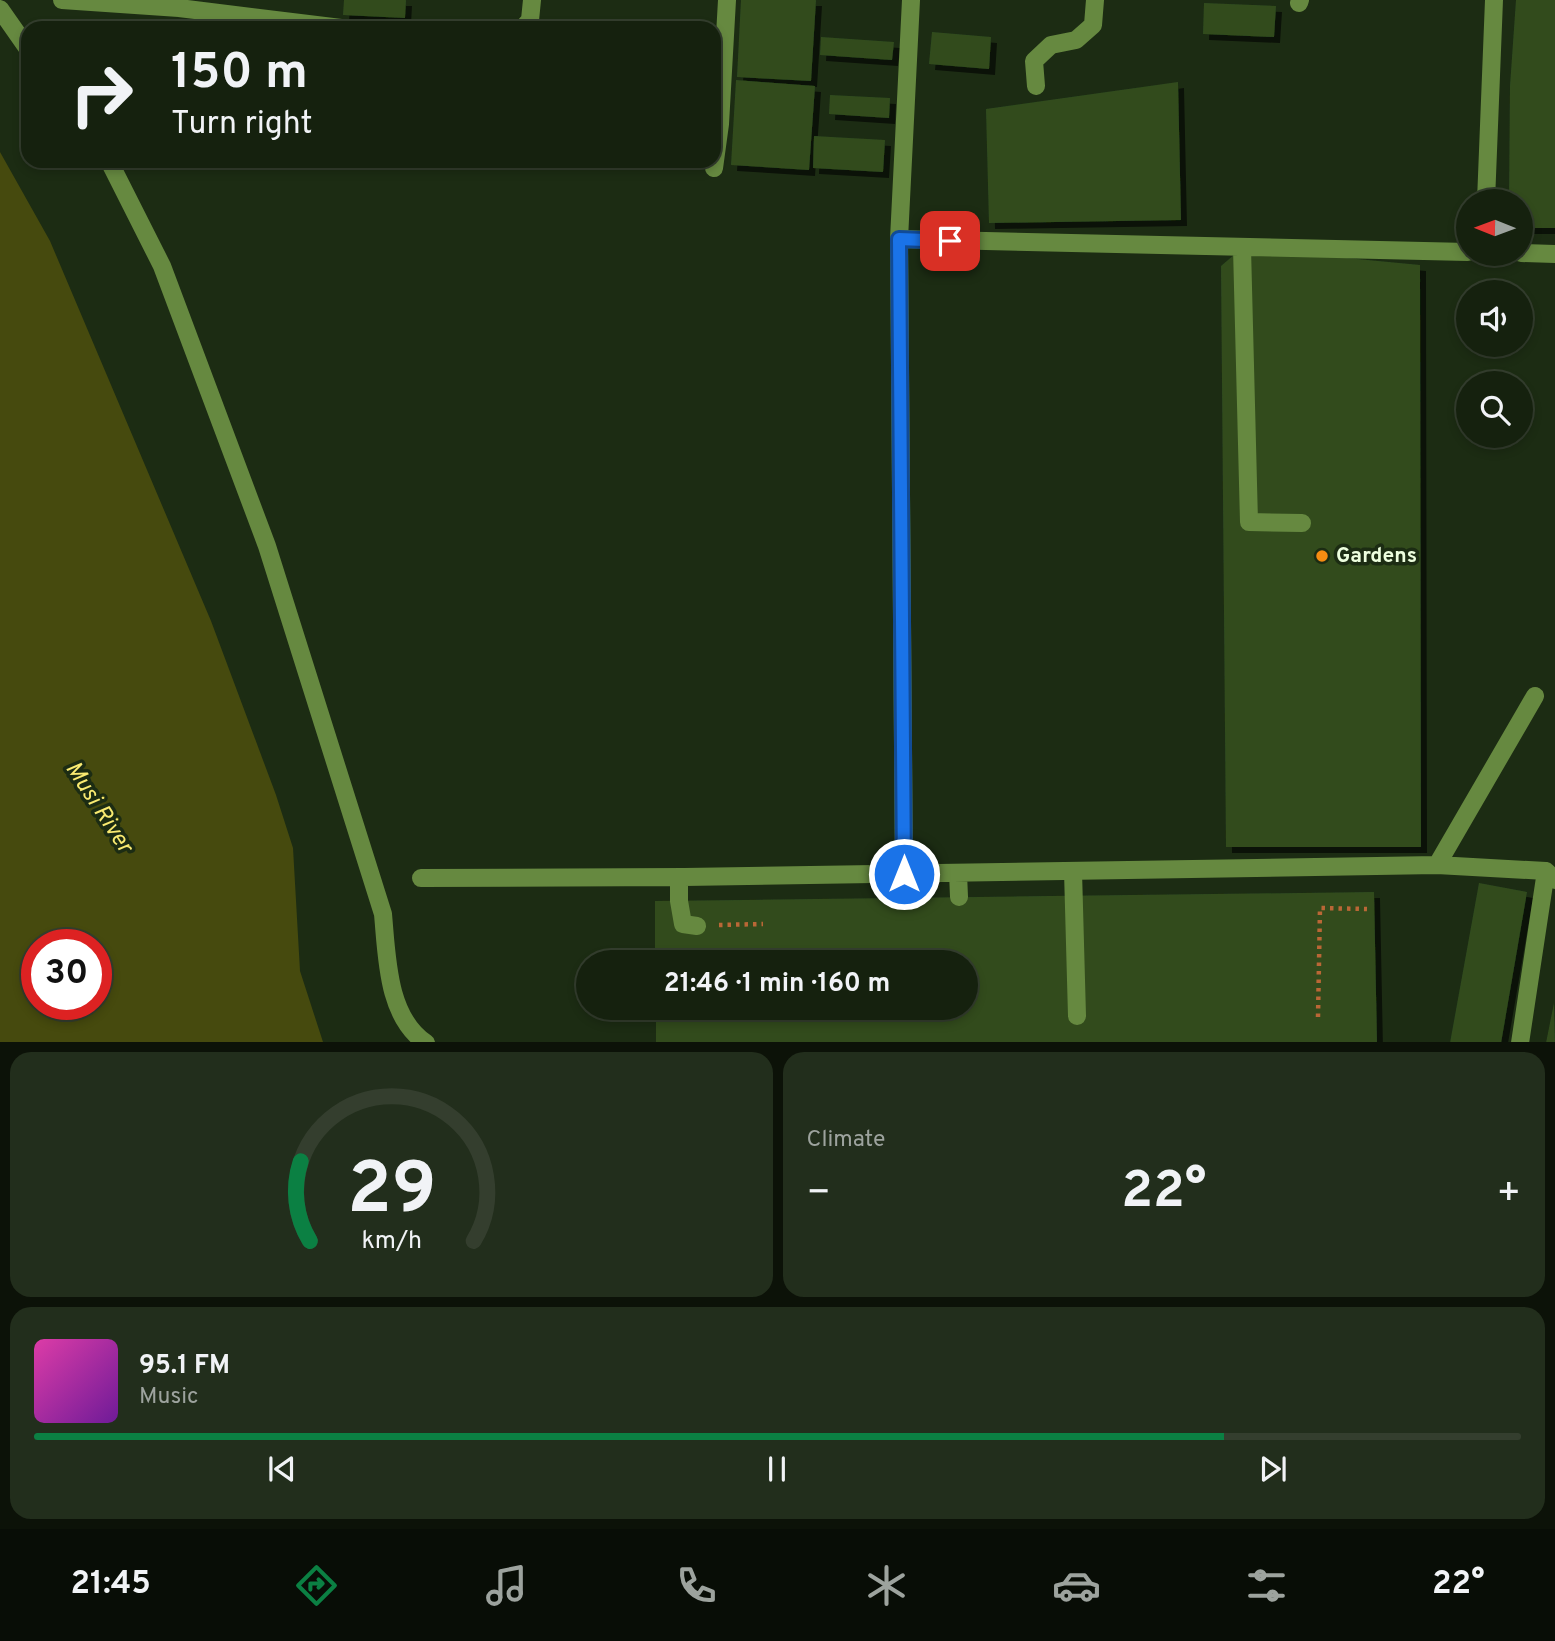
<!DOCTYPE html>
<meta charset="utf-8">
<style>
:root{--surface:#15210e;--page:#222e1c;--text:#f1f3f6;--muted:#9da39e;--line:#343e2e;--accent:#0b8043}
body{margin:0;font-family:Overpass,sans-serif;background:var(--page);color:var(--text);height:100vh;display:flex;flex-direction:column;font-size:26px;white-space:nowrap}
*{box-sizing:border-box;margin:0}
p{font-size:23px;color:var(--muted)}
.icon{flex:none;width:38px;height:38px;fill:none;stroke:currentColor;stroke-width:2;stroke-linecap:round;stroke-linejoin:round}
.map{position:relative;height:1042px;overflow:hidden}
.side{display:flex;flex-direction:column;gap:10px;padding:10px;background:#0c1208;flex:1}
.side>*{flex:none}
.banner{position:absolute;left:21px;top:21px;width:700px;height:147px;border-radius:21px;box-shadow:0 4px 10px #0003,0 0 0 2px var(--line);background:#15210e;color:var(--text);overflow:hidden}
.needle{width:46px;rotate:271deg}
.buttons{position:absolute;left:1456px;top:189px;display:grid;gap:14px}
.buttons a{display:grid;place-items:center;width:77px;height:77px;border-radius:50%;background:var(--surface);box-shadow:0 4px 10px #0003,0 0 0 2px var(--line);font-size:35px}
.speed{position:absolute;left:21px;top:929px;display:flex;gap:14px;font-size:35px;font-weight:700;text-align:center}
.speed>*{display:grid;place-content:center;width:91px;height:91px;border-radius:50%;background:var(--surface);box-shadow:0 4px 10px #0003,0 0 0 2px var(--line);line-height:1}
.speed .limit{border:10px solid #d22;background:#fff;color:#111}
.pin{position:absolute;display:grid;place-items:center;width:60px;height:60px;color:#fff;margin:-30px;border-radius:14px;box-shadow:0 4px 10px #0006}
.me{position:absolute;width:77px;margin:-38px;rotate:0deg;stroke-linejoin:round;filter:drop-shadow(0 0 5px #0008)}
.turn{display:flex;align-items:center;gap:24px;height:147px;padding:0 35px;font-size:32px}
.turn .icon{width:91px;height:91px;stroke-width:2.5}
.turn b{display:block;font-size:49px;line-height:60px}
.big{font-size:52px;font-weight:700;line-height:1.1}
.side .card{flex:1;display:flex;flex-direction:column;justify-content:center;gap:10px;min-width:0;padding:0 24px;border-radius:21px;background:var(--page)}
.side .dial{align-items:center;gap:0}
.dial svg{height:182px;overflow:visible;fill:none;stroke:var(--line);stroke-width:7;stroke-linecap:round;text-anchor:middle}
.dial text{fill:var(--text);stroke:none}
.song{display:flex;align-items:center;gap:21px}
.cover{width:84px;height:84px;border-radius:10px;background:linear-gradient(135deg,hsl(320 70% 55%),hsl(280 70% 35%))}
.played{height:7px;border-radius:4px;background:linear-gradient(90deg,var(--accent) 80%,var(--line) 80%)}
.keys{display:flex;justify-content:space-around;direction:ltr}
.heat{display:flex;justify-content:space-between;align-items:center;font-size:38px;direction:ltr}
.side .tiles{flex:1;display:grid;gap:10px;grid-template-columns:1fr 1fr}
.card:last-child{grid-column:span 2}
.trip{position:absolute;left:576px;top:950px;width:402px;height:70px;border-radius:35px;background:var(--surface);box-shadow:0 4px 10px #0003,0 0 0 2px var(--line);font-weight:700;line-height:70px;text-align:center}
.tabs{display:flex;height:112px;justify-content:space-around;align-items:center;background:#080d06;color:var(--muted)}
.tabs .icon{width:49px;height:49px}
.tabs .selected{color:var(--accent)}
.tabs b{font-size:32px;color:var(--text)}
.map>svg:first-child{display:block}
.water{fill:#464a0e;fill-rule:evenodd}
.building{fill:#304c1f;filter:url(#shadow)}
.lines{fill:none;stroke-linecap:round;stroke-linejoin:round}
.path{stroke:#ba6736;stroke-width:4.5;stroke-dasharray:3.5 5;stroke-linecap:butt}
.minor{stroke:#668940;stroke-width:18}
.route-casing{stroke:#114b97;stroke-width:18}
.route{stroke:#1a73e8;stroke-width:12}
.poi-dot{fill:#f68c12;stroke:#1c2c13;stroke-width:2.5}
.labels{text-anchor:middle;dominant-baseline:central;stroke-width:7;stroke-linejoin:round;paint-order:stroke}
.poi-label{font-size:21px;font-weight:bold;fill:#edfede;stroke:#1c2c13;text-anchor:start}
.water-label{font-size:23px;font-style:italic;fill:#faeb71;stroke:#1c2c13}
</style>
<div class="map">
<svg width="1555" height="1043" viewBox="0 0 1555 1043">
<defs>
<filter id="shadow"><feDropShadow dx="6" dy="6" stdDeviation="0" flood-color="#0009"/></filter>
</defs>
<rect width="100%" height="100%" fill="#1c2c13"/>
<path class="water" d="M 0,152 L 50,241 L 211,621 L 276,795 L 293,848 L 300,971 L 323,1042 L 0,1042 ZM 37,945 L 96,945 L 96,1004 L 37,1004 Z"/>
<path class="building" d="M 344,0 L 406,0 L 405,18 L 343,15 Z
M 741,0 L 816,0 L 811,81 L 737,77 Z
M 1516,0 L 1555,0 L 1555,228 L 1521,228 L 1521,201 L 1509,201 L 1510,86 Z
M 1204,3 L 1276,6 L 1274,37 L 1203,34 Z
M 76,19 L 156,26 L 156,28 L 75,28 Z
M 932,32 L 991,37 L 989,69 L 929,64 Z
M 821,37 L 894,42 L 892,60 L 820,55 Z
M 736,80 L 815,86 L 809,170 L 731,165 Z
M 1178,82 L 1181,220 L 989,223 L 986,109 Z
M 830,95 L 890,98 L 889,118 L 829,114 Z
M 814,136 L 885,140 L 883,172 L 813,168 Z
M 1242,248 L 1420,265 L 1421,847 L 1226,847 L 1221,266 Z
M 1479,883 L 1527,892 L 1501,1043 L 1450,1043 Z
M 1374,892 L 1377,1043 L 656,1043 L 656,1008 L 966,1008 L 966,962 L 655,962 L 655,901 Z
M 1554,1003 L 1555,1043 L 1546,1043 Z"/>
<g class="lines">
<path class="path" d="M 719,925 L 763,924
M 1318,1017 L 1320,908 L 1367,909"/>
<path class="minor" d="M 62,0 L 179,8 L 341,28
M 1299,3 L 1300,0
M 0,9 L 28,49
M 523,28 L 530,20 L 532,0
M 1036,86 L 1034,61 L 1051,45 L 1076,40 L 1093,25 L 1095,0
M 109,161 L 162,266 L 267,546 L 383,914 C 387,957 387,1017 426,1043
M 714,168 L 720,124 L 727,0
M 1486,201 L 1494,0
M 899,239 L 1468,252
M 1242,248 L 1249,522 L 1302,523
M 1521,253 L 1555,254
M 1437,865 L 1535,696
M 1073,871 L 1077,1016
M 958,873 L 959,897
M 904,874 L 899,239 L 911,0
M 679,877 L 679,901 L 683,924 L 697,926
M 421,878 L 684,877 L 1437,865 L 1546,871 L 1555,880
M 1520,1043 L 1546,871"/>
</g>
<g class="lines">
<g class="route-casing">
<path id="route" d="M 904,874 L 899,239 L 950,241"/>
</g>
<use href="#route" class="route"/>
</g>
<circle class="poi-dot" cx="1322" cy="556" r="7"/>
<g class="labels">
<g class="poi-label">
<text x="1336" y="556">Gardens</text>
</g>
<g class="water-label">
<text transform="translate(98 808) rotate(57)">Musi River</text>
</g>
</g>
</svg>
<div class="buttons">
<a><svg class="needle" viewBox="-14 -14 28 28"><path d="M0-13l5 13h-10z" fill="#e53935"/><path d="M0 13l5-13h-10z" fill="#9da39e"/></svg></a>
<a><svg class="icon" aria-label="sound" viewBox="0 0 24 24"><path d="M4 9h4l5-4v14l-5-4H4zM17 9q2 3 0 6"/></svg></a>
<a><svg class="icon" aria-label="search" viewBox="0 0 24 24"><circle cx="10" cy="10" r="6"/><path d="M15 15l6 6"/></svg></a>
</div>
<div class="speed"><div class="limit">30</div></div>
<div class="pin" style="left:950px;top:241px;background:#d93025"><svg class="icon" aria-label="arrive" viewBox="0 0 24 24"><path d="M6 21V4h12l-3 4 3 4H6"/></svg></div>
<svg class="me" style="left:904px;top:874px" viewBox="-20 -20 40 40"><circle r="17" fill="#1a73e8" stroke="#fff" stroke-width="3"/><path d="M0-11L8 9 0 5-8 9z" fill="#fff"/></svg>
<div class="trip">21:46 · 1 min · 160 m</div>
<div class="banner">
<div class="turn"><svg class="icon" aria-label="right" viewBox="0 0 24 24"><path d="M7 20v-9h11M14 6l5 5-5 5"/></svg><div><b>150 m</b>Turn right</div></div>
</div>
</div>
<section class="side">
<div class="tiles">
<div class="card dial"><svg viewBox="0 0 100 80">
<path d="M14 69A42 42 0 1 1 86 69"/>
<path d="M14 69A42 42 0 0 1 10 34" stroke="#0b8043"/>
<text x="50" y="56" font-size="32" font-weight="700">29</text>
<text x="50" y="72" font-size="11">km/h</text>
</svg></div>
<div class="card"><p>Climate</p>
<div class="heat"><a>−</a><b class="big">22°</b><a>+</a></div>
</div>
<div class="card">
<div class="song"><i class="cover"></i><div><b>95.1 FM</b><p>Music</p></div></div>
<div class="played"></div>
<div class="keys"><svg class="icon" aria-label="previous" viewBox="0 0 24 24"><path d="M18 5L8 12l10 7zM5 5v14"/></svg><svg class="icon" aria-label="pause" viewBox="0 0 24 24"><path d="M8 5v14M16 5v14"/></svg><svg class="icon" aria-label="next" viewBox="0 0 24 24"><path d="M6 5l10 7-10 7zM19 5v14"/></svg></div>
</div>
</div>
</section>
<nav class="tabs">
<b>21:45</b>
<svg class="icon selected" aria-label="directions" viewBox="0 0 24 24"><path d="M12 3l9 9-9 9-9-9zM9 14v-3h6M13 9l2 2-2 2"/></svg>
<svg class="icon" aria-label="music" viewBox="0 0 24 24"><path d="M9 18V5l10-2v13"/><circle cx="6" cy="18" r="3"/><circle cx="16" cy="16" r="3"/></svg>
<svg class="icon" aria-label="phone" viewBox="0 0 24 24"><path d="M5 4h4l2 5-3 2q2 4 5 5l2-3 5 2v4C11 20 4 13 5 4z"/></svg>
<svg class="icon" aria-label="climate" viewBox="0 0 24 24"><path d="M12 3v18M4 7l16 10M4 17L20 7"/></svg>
<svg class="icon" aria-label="car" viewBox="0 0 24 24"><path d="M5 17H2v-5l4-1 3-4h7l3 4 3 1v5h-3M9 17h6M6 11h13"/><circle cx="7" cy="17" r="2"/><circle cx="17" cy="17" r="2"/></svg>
<svg class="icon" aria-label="filters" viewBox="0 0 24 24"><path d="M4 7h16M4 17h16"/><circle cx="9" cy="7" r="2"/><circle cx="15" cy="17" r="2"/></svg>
<b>22°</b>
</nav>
